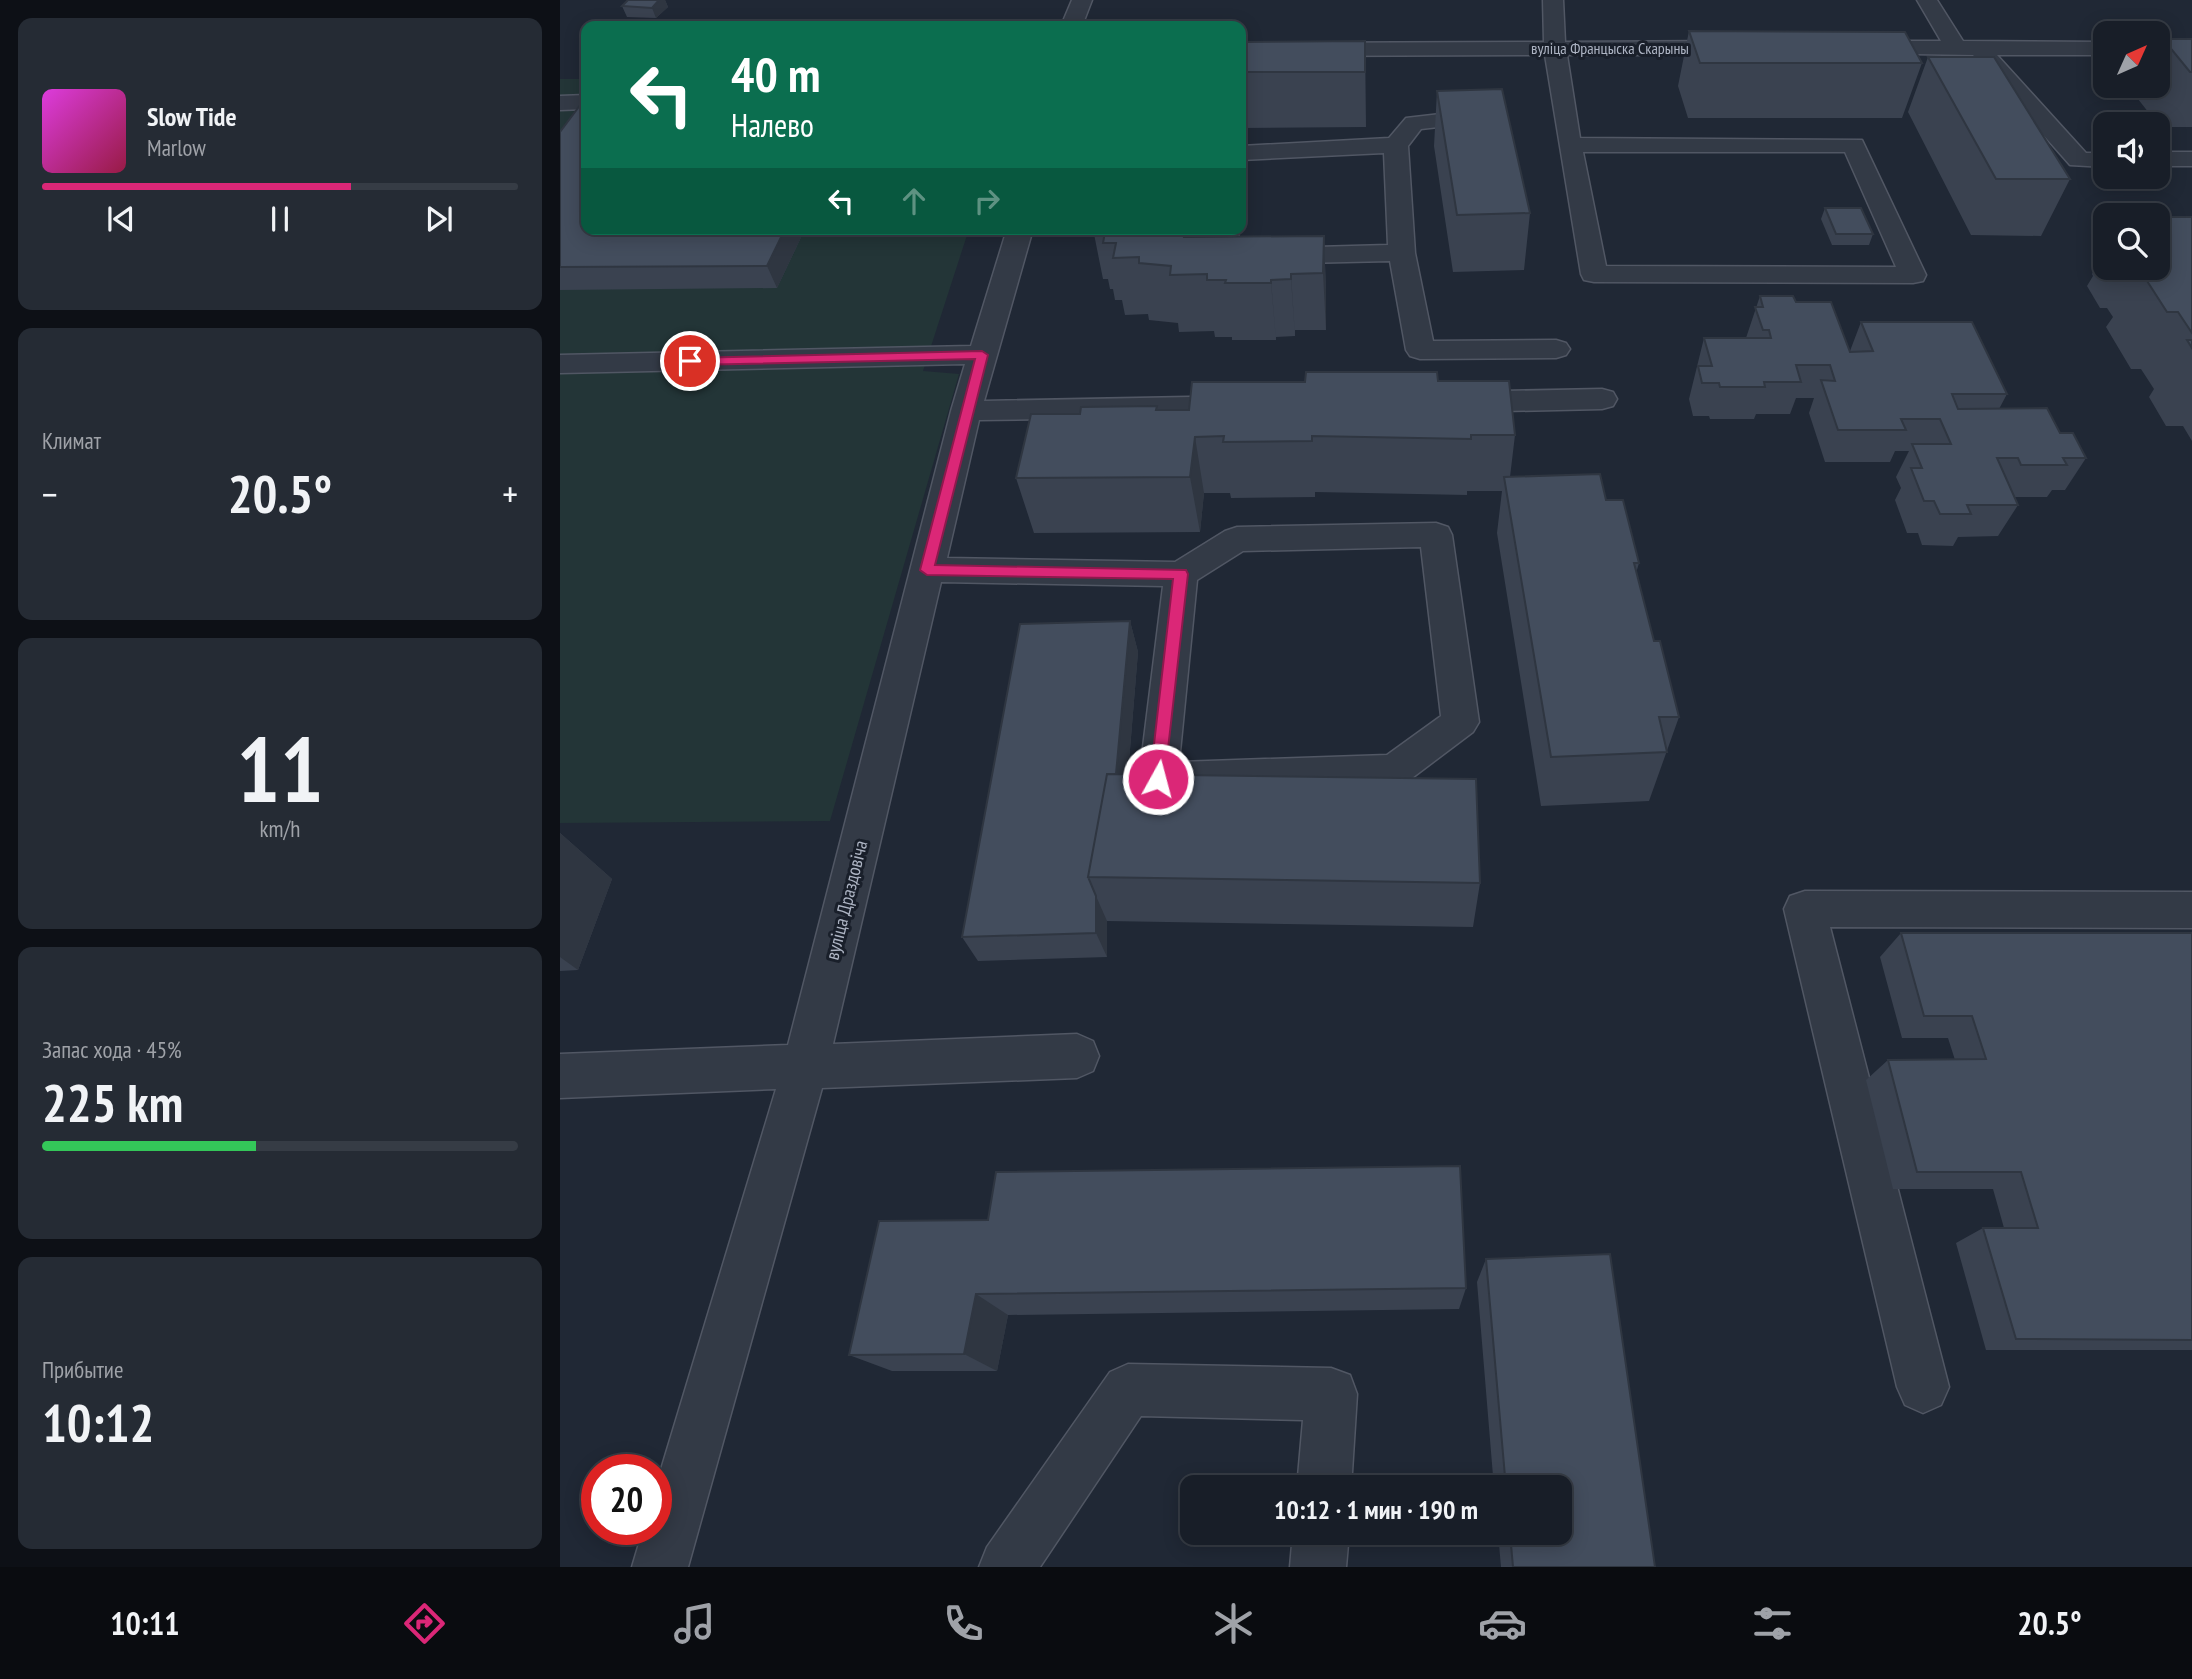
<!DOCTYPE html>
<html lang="ru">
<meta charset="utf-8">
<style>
:root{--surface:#181e28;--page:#252b34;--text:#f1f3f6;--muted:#9fa2a8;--line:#363c45;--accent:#db2777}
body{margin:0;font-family:"PT Sans Narrow",sans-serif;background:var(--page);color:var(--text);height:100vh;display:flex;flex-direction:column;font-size:26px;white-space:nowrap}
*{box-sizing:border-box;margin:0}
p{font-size:23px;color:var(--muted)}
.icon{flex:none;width:38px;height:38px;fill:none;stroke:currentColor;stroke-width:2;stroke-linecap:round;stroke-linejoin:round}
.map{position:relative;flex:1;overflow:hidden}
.details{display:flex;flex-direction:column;gap:18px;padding:18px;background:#0d1016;width:560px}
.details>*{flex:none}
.top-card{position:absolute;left:21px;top:21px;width:665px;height:214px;border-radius:14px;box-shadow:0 4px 18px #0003,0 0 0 2px var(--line);background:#0b6e4f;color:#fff;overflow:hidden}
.needle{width:46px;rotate:45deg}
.tools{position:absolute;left:1533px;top:21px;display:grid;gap:14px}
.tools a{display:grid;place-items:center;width:77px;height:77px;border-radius:14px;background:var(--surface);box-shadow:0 4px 18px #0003,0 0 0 2px var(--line);font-size:35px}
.speed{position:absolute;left:21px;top:1454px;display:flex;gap:14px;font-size:35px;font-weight:700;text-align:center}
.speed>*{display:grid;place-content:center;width:91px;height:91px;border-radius:50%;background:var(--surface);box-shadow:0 4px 18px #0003,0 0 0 2px var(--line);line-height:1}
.speed .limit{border:10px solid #d22;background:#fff;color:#111}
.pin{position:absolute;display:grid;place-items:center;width:60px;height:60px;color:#fff;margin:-30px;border:4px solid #fff;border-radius:50%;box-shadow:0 2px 7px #0007}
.me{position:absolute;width:77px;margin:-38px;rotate:7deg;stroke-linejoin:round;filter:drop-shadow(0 0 5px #0008)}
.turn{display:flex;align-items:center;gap:24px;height:147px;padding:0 35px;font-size:32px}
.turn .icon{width:91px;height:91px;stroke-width:2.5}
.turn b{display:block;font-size:49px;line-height:60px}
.lanes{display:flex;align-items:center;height:66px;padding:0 35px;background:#0003;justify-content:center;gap:35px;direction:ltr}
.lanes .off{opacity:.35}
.big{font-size:52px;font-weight:700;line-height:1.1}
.details .card{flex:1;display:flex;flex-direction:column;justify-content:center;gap:10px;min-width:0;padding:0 24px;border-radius:14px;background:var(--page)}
.details .dial{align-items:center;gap:0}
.dial b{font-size:91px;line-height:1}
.song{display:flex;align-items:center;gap:21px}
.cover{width:84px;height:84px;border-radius:10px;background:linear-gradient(135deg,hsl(300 70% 55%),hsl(340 70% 35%))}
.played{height:7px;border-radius:4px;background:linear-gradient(90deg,var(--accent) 65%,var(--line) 65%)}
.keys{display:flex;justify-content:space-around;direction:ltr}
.heat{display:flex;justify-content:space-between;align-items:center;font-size:38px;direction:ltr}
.charge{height:10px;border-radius:5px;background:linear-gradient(90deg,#34c759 45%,var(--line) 0)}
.trip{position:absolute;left:620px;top:1475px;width:392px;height:70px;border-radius:14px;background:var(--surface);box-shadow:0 4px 18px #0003,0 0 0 2px var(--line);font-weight:700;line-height:70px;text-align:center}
.dock{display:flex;height:112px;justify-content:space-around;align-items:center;background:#0a0c10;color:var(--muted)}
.dock .icon{width:49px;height:49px}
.dock .on{color:var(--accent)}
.dock b{font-size:32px;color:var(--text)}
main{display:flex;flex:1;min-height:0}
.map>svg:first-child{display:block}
.green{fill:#233537}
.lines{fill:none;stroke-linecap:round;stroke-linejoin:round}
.minor-casing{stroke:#515764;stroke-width:3}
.minor{fill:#333a46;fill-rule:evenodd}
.wall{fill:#3a4250}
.shaded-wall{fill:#2f3641}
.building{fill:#434d5d;stroke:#2f3641;stroke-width:2}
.route{fill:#db2777;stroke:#8e194d;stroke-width:2}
.labels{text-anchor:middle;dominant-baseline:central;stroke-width:6;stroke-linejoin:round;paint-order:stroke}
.far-street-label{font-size:16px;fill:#adb4c3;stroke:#191f2a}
.street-label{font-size:19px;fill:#adb4c3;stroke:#191f2a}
</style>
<main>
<section class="details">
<div class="card">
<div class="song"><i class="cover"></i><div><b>Slow Tide</b><p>Marlow</p></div></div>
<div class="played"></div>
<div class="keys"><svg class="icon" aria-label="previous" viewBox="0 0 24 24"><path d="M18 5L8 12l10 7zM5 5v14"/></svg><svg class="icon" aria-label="pause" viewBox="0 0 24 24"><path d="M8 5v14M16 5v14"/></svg><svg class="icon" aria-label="next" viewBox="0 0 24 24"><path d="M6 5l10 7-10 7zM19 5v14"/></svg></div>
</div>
<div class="card"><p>Климат</p>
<div class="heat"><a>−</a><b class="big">20.5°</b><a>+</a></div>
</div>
<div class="card dial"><b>11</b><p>km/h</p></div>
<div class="card"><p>Запас хода · 45%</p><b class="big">225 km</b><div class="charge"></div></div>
<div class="card"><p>Прибытие</p><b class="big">10:12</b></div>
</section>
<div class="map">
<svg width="1632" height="1567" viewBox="0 0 1632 1567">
<rect width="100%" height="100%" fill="#202835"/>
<path class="green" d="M 0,79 L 26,79 L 26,229 L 409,229 L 363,371 L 399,374 L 270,821 L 0,823 Z"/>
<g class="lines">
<g class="minor-casing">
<path id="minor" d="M 512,0 L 532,0 L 522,26 L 501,26 Z
M 983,0 L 1003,0 L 1005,42 L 1179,41 L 1187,43 L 1190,48 L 1187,53 L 1179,55 L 1007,55 L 1020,138 L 1302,140 L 1366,275 L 1363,281 L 1353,283 L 1034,282 L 1024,280 L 1021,274 L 985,55 L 681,56 L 681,43 L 984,42 ZM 1023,152 L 1285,152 L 1336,267 L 1046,266 Z
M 1357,0 L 1377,0 L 1403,41 L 1545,42 L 1545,55 L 1437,55 L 1526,153 L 1545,153 L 1545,167 L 1510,165 L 1413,55 L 1294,53 L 1291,48 L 1294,43 L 1302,41 L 1381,41 Z
M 26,95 L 26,109 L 0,110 L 0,96 Z
M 915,110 L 923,112 L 927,117 L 923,122 L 861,129 L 848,146 L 855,253 L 873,341 L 996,340 L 1006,343 L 1010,349 L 1006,355 L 996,358 L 860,359 L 850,356 L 846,350 L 830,261 L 663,265 L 654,263 L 650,257 L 653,229 L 679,229 L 677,249 L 828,245 L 824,153 L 681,160 L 681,146 L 829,138 L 846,118 Z
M 1598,152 L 1632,152 L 1632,166 L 1598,166 Z
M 447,229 L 473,229 L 424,401 L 680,396 L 691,399 L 695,406 L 691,413 L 680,416 L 419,420 L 387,558 L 615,562 L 665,531 L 677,527 L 876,523 L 888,527 L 892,535 L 919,722 L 913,732 L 848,781 L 834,786 L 598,795 L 584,790 L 579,779 L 603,586 L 381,582 L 273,1044 L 517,1034 L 533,1041 L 539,1056 L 533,1071 L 517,1078 L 262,1088 L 128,1567 L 72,1567 L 83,1530 L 96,1530 L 96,1486 L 216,1089 L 0,1098 L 0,1054 L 228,1045 L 391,411 L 405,364 L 0,373 L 0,355 L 411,346 ZM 861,547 L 881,716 L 827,755 L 619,762 L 637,580 L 683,551 Z
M 1042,389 L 1053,392 L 1057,399 L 1053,406 L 1042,409 L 898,412 L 887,409 L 883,402 L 887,395 L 898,392 Z
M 1245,891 L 1632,892 L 1632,928 L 1270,927 L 1389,1387 L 1381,1405 L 1363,1413 L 1345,1405 L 1337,1387 L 1224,909 L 1230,896 Z
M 568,1364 L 771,1368 L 790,1375 L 797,1394 L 791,1488 L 737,1488 L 743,1420 L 581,1416 L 480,1567 L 419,1567 L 427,1547 L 550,1372 Z
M 733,1533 L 789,1533 L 786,1567 L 730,1567 Z"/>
</g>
<use href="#minor" class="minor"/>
</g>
<path class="wall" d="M 68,0 L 105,0 L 108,7 L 96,18 L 67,17 L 62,6 Z
M 1129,31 L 1362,63 L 1342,118 L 1128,118 L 1118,86 Z
M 1603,39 L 1632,39 L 1632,127 L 1600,127 L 1574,94 L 1578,86 L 1598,86 L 1598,49 Z
M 805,41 L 806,127 L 681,128 L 681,42 Z
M 1368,57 L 1510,179 L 1481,236 L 1411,235 L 1348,112 Z
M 877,91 L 970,213 L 964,270 L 893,272 L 874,146 Z
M 0,132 L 26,229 L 245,229 L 217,288 L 0,290 Z
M 1265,208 L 1313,234 L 1309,245 L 1272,245 L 1261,219 Z
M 1632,217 L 1632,441 L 1623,426 L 1606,426 L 1589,397 L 1594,389 L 1581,369 L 1571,369 L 1546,327 L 1553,317 L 1547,308 L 1540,308 L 1527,286 L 1533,276 L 1532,274 L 1545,251 L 1545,268 L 1598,268 Z
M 533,229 L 629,229 L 630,237 L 764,236 L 766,292 L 766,330 L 735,330 L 735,336 L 716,337 L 716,340 L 672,340 L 672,337 L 655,337 L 654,331 L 619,332 L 618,323 L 589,320 L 588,314 L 565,315 L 562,300 L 555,300 L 553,289 L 550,289 L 548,279 L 543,279 Z
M 1200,296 L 1236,302 L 1290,351 L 1301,322 L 1447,394 L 1439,409 L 1500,433 L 1526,458 L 1505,490 L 1492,490 L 1487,497 L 1454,497 L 1458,505 L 1438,536 L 1398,537 L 1393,546 L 1362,545 L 1358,533 L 1347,533 L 1335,500 L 1341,488 L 1336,477 L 1349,451 L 1335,451 L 1330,462 L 1265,462 L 1249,413 L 1254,398 L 1236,398 L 1230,414 L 1196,414 L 1194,419 L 1150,419 L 1149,416 L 1133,416 L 1129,399 L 1144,338 L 1186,338 Z
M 878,381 L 955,435 L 950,477 L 1046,500 L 1079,563 L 1076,573 L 1094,641 L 1119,717 L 1089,801 L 981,806 L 937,533 L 942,491 L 907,491 L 907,495 L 755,492 L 755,497 L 671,498 L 670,493 L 644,493 L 640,532 L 474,533 L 456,478 L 520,414 L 598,410 L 629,410 Z
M 570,621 L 578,652 L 568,774 L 920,883 L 913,927 L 547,921 L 547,957 L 418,961 L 402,937 Z
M 0,833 L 52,879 L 18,970 L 0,971 Z
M 1341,933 L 1632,933 L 1632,1350 L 1426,1350 L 1396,1243 L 1423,1228 L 1444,1228 L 1433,1189 L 1333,1189 L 1306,1080 L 1328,1060 L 1395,1060 L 1388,1038 L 1342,1038 L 1320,957 Z
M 319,1221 L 906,1288 L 899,1309 L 448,1315 L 437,1371 L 332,1371 L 289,1355 Z
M 926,1259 L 1095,1567 L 941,1567 L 938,1533 L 999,1533 L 999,1488 L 934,1488 L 917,1282 Z"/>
<path class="shaded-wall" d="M 99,0 L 105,0 L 108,7 L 96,18 L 92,8 Z
M 225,229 L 245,229 L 217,288 L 207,266 Z
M 625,229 L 629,229 L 635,270 L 624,237 Z
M 764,236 L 766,292 L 766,330 L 763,273 Z
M 731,274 L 735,336 L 731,279 Z
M 711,280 L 716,340 L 711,283 Z
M 635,437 L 644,493 L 640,532 L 630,477 Z
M 570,621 L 578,652 L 564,822 L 540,877 Z
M 0,833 L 52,879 L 18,970 L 0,957 Z
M 536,896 L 547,921 L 547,957 L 536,933 Z
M 416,1294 L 448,1315 L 437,1371 L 404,1354 Z"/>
<path class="building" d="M 68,0 L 99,0 L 92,8 L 62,6 Z
M 1129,31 L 1345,32 L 1362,63 L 1140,63 Z
M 1603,39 L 1632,39 L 1632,72 L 1630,72 Z
M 805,41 L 805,72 L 681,72 L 681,42 Z
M 1368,57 L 1434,57 L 1510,179 L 1436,179 Z
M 942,89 L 970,213 L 897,215 L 877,91 Z
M 21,104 L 26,104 L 26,229 L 225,229 L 207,266 L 0,267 L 0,132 Z
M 1265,208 L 1301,208 L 1313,234 L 1276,234 Z
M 1598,217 L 1632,217 L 1632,333 L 1618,312 L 1607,312 L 1580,270 L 1593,270 L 1592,268 L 1598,268 Z
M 539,229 L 625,229 L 624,237 L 764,236 L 763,273 L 731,274 L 731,279 L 711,280 L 711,283 L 665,283 L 666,280 L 647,280 L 647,274 L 610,275 L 611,266 L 579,263 L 579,257 L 553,258 L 556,243 L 543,243 L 545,232 L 538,232 Z
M 1200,296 L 1233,296 L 1236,302 L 1271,302 L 1290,352 L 1313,351 L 1301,322 L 1412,322 L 1447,394 L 1392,394 L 1398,409 L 1487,408 L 1500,433 L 1513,433 L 1526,458 L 1503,458 L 1507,465 L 1461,465 L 1458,458 L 1437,458 L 1458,505 L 1407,505 L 1411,514 L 1380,514 L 1374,501 L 1364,501 L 1351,468 L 1362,468 L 1352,444 L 1391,444 L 1380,419 L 1341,419 L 1346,430 L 1278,430 L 1261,380 L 1275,381 L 1270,365 L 1236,365 L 1241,382 L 1204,382 L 1205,387 L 1160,387 L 1159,383 L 1142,383 L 1138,366 L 1152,366 L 1144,338 L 1211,338 L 1209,330 L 1203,330 L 1195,307 L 1203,307 Z
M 1627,340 L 1632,340 L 1632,348 Z
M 746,372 L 877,372 L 878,381 L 949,381 L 955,435 L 911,435 L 911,439 L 752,436 L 752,441 L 663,442 L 664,436 L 635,437 L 630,477 L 456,478 L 471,414 L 520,414 L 521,407 L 597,406 L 596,410 L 629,410 L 632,382 L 745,382 Z
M 1040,474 L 1046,500 L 1063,500 L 1079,563 L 1074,563 L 1094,641 L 1100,641 L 1119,717 L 1099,717 L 1107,752 L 991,757 L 944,477 Z
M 570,621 L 556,774 L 547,774 L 528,877 L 536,896 L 536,933 L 402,937 L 460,624 Z
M 547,774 L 916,779 L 920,883 L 528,877 Z
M 1341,933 L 1632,933 L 1632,1340 L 1456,1339 L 1423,1228 L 1478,1228 L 1461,1172 L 1357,1172 L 1328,1060 L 1426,1059 L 1412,1016 L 1364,1016 Z
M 900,1166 L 906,1288 L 416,1294 L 404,1354 L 289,1355 L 319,1221 L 428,1220 L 436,1172 Z
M 1050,1254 L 1095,1567 L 953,1567 L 950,1533 L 999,1533 L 999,1488 L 946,1488 L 926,1259 Z"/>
<path class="route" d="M 422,351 L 428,355 L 375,565 L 626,570 L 628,574 L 604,784 L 598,785 L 590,779 L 613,579 L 367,575 L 360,570 L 415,359 L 130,365 L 124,361 L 130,358 Z"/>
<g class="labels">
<g class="far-street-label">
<text x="1050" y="48">вуліца Францыска Скарыны</text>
</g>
<g class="street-label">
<text transform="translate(286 900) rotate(-76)">вуліца Драздовіча</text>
</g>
</g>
</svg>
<div class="tools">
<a><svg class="needle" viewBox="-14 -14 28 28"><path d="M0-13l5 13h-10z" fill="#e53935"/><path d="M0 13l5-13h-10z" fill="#9fa2a8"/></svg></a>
<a><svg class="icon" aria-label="sound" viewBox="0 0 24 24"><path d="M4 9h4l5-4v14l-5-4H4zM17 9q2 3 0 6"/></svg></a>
<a><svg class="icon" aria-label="search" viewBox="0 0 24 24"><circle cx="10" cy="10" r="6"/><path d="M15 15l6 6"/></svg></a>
</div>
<div class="speed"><div class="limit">20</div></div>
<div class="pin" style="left:130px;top:361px;background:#d93025"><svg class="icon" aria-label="arrive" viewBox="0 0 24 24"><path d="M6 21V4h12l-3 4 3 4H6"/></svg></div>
<svg class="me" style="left:598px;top:779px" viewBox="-20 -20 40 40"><circle r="17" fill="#db2777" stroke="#fff" stroke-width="3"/><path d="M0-11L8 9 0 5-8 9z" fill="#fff"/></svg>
<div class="trip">10:12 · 1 мин · 190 m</div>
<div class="top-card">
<div class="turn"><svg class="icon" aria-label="left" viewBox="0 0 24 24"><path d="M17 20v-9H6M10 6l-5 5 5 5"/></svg><div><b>40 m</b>Налево</div></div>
<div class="lanes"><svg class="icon" aria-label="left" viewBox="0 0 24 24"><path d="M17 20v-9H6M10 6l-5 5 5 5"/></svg><svg class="icon off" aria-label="ahead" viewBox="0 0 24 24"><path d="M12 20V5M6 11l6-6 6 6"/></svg><svg class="icon off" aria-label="right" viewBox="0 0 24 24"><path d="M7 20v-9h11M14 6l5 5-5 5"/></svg></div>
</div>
</div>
</main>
<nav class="dock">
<b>10:11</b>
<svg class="icon on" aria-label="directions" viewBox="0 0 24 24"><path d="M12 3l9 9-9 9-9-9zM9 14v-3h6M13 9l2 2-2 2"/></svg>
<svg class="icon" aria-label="music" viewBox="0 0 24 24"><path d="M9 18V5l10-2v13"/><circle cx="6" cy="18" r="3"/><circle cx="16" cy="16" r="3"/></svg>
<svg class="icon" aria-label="phone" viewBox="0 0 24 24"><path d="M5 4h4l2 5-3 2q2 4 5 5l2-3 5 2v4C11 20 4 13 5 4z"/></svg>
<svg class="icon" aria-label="climate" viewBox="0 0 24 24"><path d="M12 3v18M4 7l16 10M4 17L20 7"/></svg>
<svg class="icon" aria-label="car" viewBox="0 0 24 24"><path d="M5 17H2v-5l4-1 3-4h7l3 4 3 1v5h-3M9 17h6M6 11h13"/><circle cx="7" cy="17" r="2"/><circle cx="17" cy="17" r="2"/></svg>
<svg class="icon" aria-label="filters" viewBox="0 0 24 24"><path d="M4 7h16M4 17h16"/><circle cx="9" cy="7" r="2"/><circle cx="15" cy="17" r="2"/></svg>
<b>20.5°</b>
</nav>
